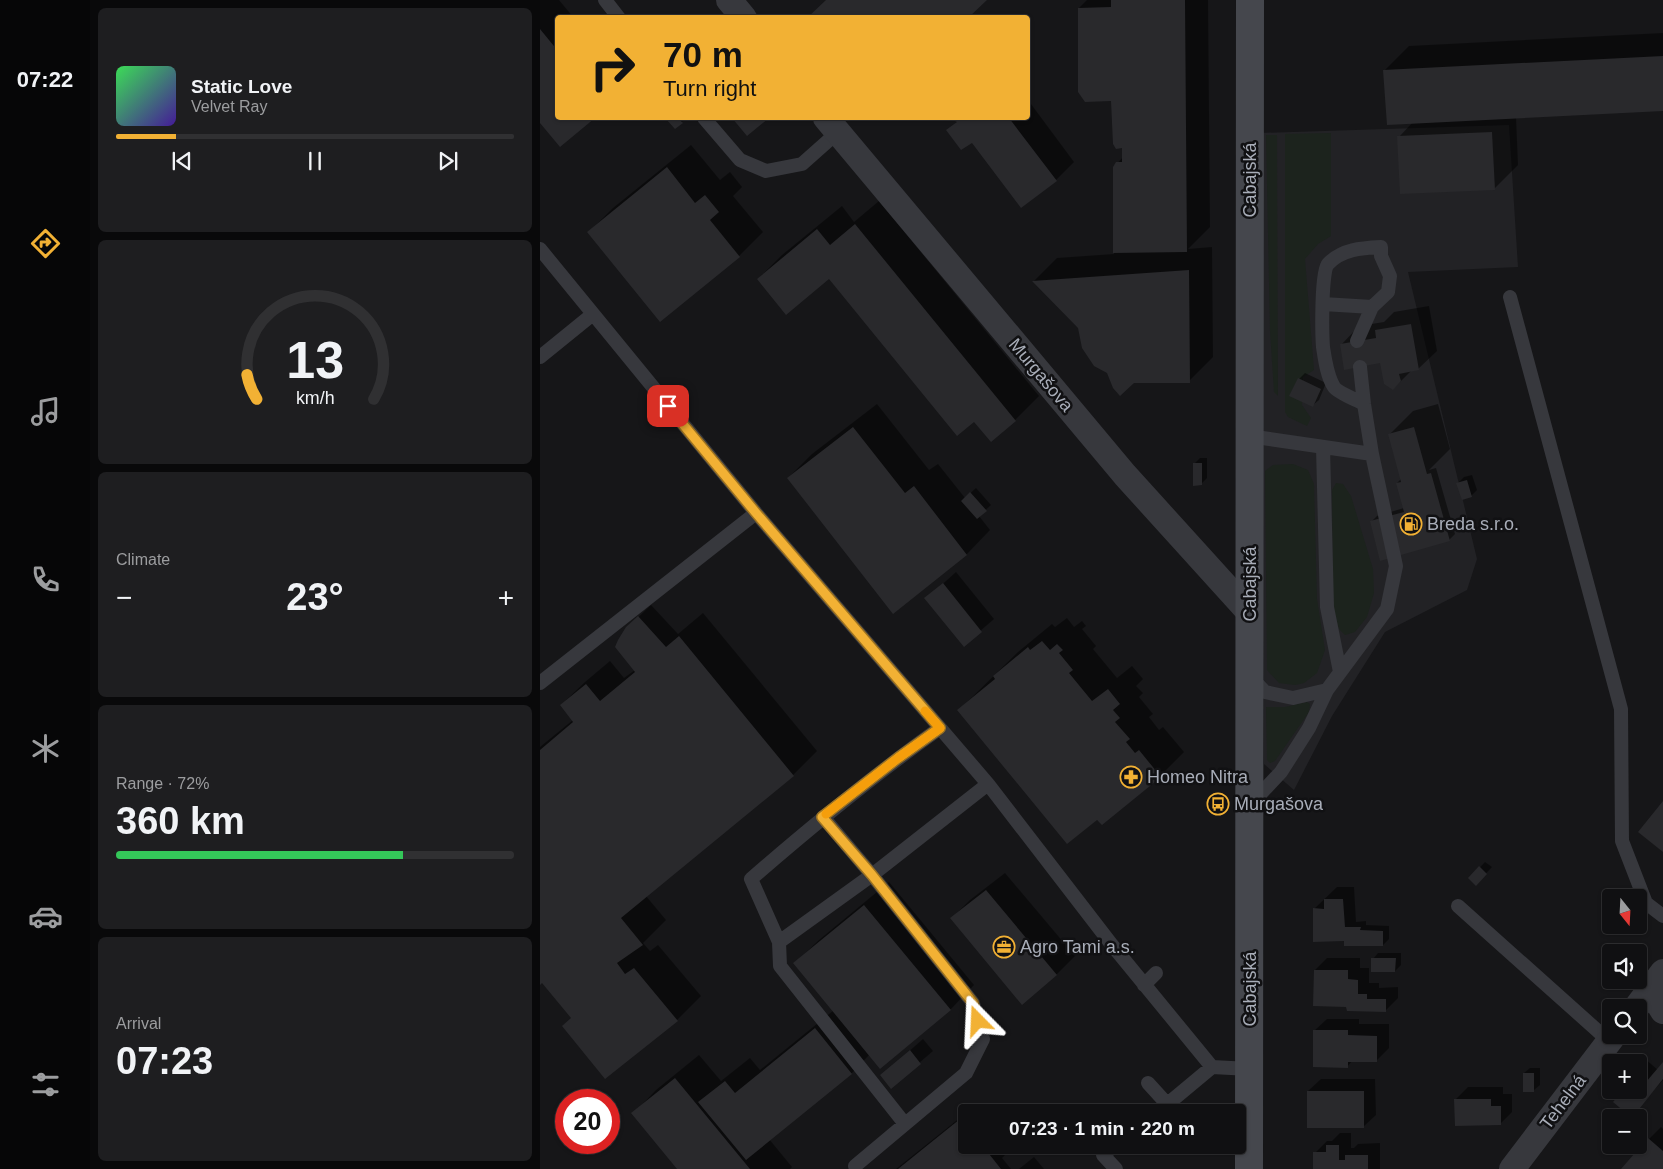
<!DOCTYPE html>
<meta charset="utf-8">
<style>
:root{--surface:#101012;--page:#1e1e20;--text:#f1f3f6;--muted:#9c9d9f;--line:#303032;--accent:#f2b134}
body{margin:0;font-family:Helvetica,sans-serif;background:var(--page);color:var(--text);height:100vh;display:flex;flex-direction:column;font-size:19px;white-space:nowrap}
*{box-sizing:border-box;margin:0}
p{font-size:16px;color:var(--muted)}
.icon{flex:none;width:28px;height:28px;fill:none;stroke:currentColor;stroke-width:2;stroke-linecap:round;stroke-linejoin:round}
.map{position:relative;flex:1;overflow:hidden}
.panel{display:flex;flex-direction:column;gap:8px;padding:8px;background:#09090a;width:450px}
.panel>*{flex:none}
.hud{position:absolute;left:15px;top:15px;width:475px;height:105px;border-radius:5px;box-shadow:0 1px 4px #0004,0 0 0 1px var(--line);background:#f2b134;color:#111;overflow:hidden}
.needle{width:32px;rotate:162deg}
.controls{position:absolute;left:1062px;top:889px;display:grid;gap:10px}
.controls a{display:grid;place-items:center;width:45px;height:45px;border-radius:5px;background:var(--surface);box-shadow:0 1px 4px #0004,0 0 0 1px var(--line);font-size:25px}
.speed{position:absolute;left:15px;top:1089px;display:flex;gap:10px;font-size:25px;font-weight:700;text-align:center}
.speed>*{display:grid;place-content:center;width:65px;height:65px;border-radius:50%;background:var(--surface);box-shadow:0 1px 4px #0004,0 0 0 1px var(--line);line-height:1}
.speed .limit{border:8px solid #d22;background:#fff;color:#111}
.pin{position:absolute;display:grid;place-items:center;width:42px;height:42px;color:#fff;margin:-21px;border-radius:10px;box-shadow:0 2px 8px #0006}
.me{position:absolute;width:55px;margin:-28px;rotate:339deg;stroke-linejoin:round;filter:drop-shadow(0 0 4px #0008)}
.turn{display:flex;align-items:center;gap:18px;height:105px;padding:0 25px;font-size:22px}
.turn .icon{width:65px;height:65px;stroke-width:2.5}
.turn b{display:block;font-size:35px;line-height:42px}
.big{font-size:38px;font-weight:700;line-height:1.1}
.panel .card{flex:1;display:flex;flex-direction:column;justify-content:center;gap:8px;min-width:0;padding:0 18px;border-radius:8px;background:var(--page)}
.panel .dial{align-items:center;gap:0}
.dial svg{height:130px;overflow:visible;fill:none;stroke:var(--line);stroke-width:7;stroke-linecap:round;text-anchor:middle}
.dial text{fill:var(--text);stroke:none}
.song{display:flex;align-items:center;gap:15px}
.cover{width:60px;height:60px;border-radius:8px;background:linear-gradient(135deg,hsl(130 70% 55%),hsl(260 70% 35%))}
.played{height:5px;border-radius:2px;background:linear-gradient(90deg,var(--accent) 15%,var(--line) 15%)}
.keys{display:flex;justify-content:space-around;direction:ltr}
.heat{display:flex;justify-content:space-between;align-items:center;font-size:28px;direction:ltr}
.charge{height:8px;border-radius:4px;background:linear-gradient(90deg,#34c759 72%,var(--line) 0)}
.trip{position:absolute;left:418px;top:1104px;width:288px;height:50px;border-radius:5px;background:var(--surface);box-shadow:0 1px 4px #0004,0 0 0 1px var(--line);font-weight:700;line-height:50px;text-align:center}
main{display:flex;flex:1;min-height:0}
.tab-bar{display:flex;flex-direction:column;width:90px;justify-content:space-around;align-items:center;background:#060607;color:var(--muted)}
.tab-bar .icon{width:35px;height:35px}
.tab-bar .selected{color:var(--accent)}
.tab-bar b{font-size:22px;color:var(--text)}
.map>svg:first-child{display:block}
.built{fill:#222225}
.green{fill:#1c231d}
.shadow{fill:#0007}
.building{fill:#29292c}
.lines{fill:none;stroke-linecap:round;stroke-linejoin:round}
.lane{stroke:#37383d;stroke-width:14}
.street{stroke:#37383d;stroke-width:26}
.secondary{stroke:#45474d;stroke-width:28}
.route-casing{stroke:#9d7322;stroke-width:12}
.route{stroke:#f2b134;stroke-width:9}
.slow{stroke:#f59e0b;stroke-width:9}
.labels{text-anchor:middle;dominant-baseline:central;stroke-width:5;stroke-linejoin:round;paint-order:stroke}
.street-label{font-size:18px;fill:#a8adb8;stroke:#111113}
.poi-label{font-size:18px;fill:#a8adb8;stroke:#111113;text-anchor:start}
</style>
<main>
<nav class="tab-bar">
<b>07:22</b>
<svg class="icon selected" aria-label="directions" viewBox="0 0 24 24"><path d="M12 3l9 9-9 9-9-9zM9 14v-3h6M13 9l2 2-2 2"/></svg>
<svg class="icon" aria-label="music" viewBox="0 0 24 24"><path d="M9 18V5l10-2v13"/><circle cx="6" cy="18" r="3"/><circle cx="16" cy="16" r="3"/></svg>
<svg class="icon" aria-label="phone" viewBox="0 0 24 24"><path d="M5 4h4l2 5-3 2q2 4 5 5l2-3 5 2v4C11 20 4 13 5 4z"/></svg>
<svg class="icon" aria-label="climate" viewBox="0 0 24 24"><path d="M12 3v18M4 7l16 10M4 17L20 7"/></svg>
<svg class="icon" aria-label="car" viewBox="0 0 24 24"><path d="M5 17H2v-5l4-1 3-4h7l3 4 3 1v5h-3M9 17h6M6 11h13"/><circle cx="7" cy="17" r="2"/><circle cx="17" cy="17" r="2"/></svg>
<svg class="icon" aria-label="filters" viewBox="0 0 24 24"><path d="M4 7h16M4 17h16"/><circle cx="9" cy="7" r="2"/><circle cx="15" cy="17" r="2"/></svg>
</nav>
<section class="panel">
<div class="card">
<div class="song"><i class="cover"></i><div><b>Static Love</b><p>Velvet Ray</p></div></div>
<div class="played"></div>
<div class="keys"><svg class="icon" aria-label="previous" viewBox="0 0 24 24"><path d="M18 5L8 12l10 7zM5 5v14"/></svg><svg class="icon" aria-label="pause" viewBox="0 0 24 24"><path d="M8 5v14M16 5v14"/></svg><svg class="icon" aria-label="next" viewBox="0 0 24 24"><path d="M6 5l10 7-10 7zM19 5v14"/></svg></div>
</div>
<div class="card dial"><svg viewBox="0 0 100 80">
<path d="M14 69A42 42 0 1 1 86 69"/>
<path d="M14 69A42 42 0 0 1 8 54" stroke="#f2b134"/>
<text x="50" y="56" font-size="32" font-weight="700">13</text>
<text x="50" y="72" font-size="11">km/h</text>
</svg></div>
<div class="card"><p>Climate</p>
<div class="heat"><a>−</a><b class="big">23°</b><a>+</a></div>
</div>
<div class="card"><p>Range · 72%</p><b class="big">360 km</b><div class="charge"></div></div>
<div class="card"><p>Arrival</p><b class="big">07:23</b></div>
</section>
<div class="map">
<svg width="1123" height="1169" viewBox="0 0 1123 1169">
<rect width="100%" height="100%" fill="#161618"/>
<path class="built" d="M 969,125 L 978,267 L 868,272 L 937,559 L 927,590 L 845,632 L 792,716 L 754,790 L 724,764 L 719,133 Z"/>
<path class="green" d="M 791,133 L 791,236 L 778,244 L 765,259 L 774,370 L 763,377 L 762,405 L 771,418 L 767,426 L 748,417 L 745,412 L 745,134 Z
M 726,135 L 737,135 L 738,396 L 734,392 L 730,331 Z
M 753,464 L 768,470 L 774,484 L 777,599 L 785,650 L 777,673 L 764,683 L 755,685 L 739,683 L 727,670 L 725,471 L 733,465 Z
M 796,483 L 803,484 L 811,496 L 833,569 L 834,593 L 827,617 L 815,632 L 805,635 L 799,629 L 793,607 L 792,490 Z
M 767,702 L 770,704 L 769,712 L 735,761 L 730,763 L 727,760 L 726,707 L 745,707 Z"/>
<path class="shadow" d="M 0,0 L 19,0 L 34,18 L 18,18 L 18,118 L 53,118 L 20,145 L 0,121 Z
M 547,0 L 668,0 L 670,227 L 648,249 L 672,247 L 673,357 L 649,381 L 568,372 L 539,327 L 494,281 L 517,258 L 574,254 L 574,167 L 583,157 L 583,147 L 572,100 L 539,8 Z
M 1123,33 L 1123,109 L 976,117 L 978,165 L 954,189 L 859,137 L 873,122 L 845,70 L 869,46 Z
M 488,100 L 534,162 L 516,180 L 417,121 L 420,118 L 488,118 Z
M 127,118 L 146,118 L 136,127 Z
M 194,118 L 227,118 L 207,134 Z
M 151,145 L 180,180 L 190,172 L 202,187 L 193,196 L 223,232 L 199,256 L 49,232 L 73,208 Z
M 339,201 L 499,396 L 475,420 L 451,440 L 435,420 L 289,278 L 218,279 L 242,255 L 302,206 L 314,222 Z
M 889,306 L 897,351 L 878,369 L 872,370 L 853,389 L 841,362 L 801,345 L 819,326 L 844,322 L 854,312 Z
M 765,373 L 786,383 L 779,400 L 773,405 L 759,379 Z
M 337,404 L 389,470 L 398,464 L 425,498 L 436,488 L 451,505 L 439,516 L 450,530 L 427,554 L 353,612 L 248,478 L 272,454 Z
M 898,404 L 910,449 L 889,470 L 896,468 L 915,534 L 909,540 L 831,522 L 837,516 L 864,508 L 857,483 L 861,479 L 849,435 L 873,411 Z
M 660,458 L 667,458 L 667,478 L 661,484 L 654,464 Z
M 932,475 L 937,490 L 931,496 L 918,483 L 924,477 Z
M 416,572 L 454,619 L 424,645 L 386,599 Z
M 111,605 L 138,634 L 163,613 L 277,751 L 253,775 L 106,896 L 126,920 L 103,943 L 110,951 L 118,945 L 161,996 L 137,1020 L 65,1077 L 32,1018 L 2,982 L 0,983 L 0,747 L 33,720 L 21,705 L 45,682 L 70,661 L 84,678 L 95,670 L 87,628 Z
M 527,618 L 534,627 L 542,621 L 546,626 L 542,629 L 556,646 L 553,649 L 577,678 L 592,666 L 603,679 L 596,686 L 603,693 L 599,697 L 613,714 L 609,717 L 619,730 L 623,727 L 644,752 L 620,776 L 562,824 L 419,710 L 478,652 L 512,624 L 515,627 Z
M 945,862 L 952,867 L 936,884 L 930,878 Z
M 465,873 L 535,956 L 517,974 L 482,1003 L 412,918 L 430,900 Z
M 349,882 L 434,985 L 411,1009 L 341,1067 L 330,1054 L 312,1073 L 229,1139 L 252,1167 L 250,1169 L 138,1169 L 93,1114 L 116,1090 L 159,1055 L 181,1081 L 210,1058 L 220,1070 L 294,1010 L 255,963 L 279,940 Z
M 797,887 L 814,887 L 816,922 L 826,921 L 826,925 L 849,926 L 849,939 L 843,945 L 806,938 L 774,909 Z
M 838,953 L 861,953 L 861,965 L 855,971 L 833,959 Z
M 787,958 L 820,958 L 820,968 L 829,968 L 829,983 L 839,983 L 839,988 L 858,987 L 858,998 L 846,1010 L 808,1006 L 775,970 Z
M 787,1019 L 819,1019 L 819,1024 L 849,1024 L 849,1048 L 836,1061 L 813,1060 L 807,1067 L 774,1031 Z
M 383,1039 L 393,1051 L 351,1087 L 342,1075 Z
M 1104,1058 L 1118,1070 L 1123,1064 L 1123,1080 L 1091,1116 L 1085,1090 L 1099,1090 L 1099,1063 Z
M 990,1068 L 1000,1068 L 1000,1085 L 994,1090 L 984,1073 Z
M 781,1079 L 835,1079 L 836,1115 L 823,1127 L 768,1091 Z
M 928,1087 L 963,1087 L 963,1094 L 972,1094 L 972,1112 L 960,1124 L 916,1099 Z
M 433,1107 L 437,1112 L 426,1112 Z
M 426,1113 L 426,1145 L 463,1145 L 469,1151 L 462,1158 L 471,1169 L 356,1169 Z
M 1121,1127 L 1123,1129 L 1123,1169 L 1085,1169 L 1109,1139 Z
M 800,1133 L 811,1133 L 811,1148 L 814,1148 L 818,1144 L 840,1143 L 840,1169 L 774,1169 L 775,1153 L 787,1141 L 792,1141 Z
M 494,1157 L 504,1169 L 479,1169 Z"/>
<path class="building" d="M 286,0 L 447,0 L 428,18 L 267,18 Z
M 571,0 L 645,0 L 647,252 L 573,253 L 573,167 L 576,162 L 582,162 L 582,148 L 576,149 L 573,144 L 571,101 L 545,102 L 538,92 L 538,8 L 571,7 Z
M 0,29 L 18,51 L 18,118 L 55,118 L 20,147 L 0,123 Z
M 1123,56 L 1123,111 L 847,125 L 843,70 Z
M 125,118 L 138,118 L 143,123 L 135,129 Z
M 192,118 L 229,118 L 207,136 Z
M 420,118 L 469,118 L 517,181 L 481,208 L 432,143 L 421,150 L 406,130 L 417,122 L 415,121 Z
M 952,132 L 955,190 L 860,194 L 857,136 Z
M 127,167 L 155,203 L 165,195 L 179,212 L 170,220 L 200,257 L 120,322 L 47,232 Z
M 315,224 L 476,421 L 451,442 L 434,422 L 417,436 L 289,279 L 246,315 L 217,279 L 277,229 L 290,245 Z
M 649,270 L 650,383 L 594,383 L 580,396 L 573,388 L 567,373 L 554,366 L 542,348 L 538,328 L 492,281 Z
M 871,324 L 879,370 L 859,374 L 861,381 L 853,390 L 844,384 L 840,363 L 804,370 L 800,344 L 836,338 L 835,330 Z
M 758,378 L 781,389 L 773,407 L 749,396 Z
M 313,427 L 365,493 L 374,486 L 427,555 L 353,614 L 247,478 Z
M 874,427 L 887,474 L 891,473 L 910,541 L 840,561 L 830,521 L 864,512 L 856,483 L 861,482 L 848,434 Z
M 653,463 L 662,463 L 662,485 L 653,486 Z
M 927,480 L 932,497 L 922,500 L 916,483 Z
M 430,492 L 447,511 L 437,519 L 421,501 Z
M 403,583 L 442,632 L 424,647 L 384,598 Z
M 98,616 L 126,647 L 139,636 L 254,776 L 81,918 L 103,945 L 77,963 L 85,974 L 94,968 L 138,1021 L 65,1079 L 22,1026 L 31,1018 L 2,983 L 0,985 L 0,750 L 33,722 L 20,705 L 46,684 L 60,701 L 95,672 L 75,647 L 78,640 L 86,627 Z
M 502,641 L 510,650 L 517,644 L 523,650 L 519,653 L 533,670 L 529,673 L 552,701 L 568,689 L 580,704 L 573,710 L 580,718 L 575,722 L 590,739 L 586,742 L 595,753 L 599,750 L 621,777 L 562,825 L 557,820 L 527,844 L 417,710 L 455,679 L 453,676 L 488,647 L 490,650 Z
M 1123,801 L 1123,852 L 1098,832 Z
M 939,866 L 947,874 L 936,886 L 928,878 Z
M 446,890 L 517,975 L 482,1005 L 410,918 Z
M 784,899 L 803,899 L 805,927 L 821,927 L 820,930 L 843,931 L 843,946 L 804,946 L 804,941 L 773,942 L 773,908 L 784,909 Z
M 324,905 L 411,1010 L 340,1069 L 253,963 Z
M 831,958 L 856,958 L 855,972 L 831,972 Z
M 774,970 L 808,970 L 808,979 L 818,980 L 818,994 L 827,994 L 827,999 L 846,999 L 846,1012 L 807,1011 L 806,1007 L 773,1006 Z
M 275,1028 L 312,1074 L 206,1160 L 158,1102 L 185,1081 L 195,1093 Z
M 773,1030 L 808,1030 L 808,1035 L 837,1036 L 837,1062 L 808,1062 L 808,1068 L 773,1067 Z
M 370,1050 L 381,1064 L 351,1089 L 340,1075 Z
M 1123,1062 L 1123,1079 L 1092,1118 L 1073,1102 L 1083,1090 L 1099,1090 L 1099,1076 L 1106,1082 Z
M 983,1073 L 994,1073 L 994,1092 L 983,1092 Z
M 135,1078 L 210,1169 L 137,1169 L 91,1113 Z
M 767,1091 L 824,1091 L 824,1128 L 767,1128 Z
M 914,1099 L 951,1099 L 951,1106 L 961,1106 L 961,1125 L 915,1126 Z
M 420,1119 L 426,1126 L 426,1145 L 442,1145 L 461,1169 L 358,1169 Z
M 1108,1138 L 1123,1151 L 1123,1169 L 1081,1169 Z
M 786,1145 L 799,1145 L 799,1160 L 805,1160 L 805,1155 L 828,1155 L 828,1169 L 773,1169 L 773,1152 L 786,1152 Z"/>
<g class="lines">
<path class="lane" d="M 65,0 L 79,18
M 164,118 L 200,160 L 226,171 L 262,164 L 298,132
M 0,249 L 216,513 L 448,784 L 572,945 L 672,1067 L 710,1069
M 970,297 L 1081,709 L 1082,841 L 1106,903 L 1123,916
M 783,304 L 832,307
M 817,341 L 832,307 L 848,292 L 850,276 L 841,256 L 841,247 C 822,248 802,249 788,264 C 781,271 782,334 783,347 C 785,360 787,376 794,387 C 798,393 817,400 824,404
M 0,357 L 53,314
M 820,367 L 824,404 L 832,454
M 709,436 L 832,454 L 856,566 L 847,609 L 787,690 L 769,728 L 741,772 L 711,804
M 783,447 L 787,607 L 800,672
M 710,676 L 725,692 L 753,698 L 787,690
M 0,683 L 216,513
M 918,906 L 1069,1041
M 239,942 L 332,875 L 283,817
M 604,985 L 616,973
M 608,1083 L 628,1105
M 618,1112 L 672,1067
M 365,1124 L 240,966 L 239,942 L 211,879 C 272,826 334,775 400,728
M 575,1145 L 563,1155 L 576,1169
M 315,1166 L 426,1073 L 443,1039 L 433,1003 L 332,875 L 448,784"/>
<path class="street" d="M 189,0 L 204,18
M 286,118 L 585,475 L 710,613
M 1110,990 L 1123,1011
M 1096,1008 L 1123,972
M 972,1169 L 1074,1035"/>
<path class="secondary" d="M 709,1169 L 710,0"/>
</g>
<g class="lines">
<g class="route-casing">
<path id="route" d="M 128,406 L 216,513 L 400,728 L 358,758 L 282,817 L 332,875 L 433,1003 L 438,1021"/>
</g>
<use href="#route" class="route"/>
<path class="slow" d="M 286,814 L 358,758 L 400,728 L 385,711"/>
</g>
<defs>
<g id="fuel-ring" transform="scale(1.125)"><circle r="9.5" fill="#111113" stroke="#f2b134" stroke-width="1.5"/><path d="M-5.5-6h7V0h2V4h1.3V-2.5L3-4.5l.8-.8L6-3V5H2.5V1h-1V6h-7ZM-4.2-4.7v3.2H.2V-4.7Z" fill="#f2b134"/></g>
<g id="pharmacy-ring" transform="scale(1.125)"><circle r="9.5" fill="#111113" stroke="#f2b134" stroke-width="1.5"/><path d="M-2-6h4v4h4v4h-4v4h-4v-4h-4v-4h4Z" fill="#f2b134"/></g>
<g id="bus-ring" transform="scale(1.125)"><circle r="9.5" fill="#111113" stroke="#f2b134" stroke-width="1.5"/><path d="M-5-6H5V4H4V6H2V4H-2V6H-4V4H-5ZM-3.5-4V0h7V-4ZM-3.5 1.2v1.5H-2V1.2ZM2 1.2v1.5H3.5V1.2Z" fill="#f2b134"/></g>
<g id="office-ring" transform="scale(1.125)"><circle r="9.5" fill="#111113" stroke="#f2b134" stroke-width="1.5"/><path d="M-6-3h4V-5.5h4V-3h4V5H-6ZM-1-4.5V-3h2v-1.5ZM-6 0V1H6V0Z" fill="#f2b134"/></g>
</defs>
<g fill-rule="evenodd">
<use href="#fuel-ring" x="871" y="524"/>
<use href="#pharmacy-ring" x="591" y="777"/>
<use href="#bus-ring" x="678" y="804"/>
<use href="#office-ring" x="464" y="947"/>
</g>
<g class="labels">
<g class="street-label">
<text transform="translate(710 180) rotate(-90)">Cabajská</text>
<text transform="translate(501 375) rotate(50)">Murgašova</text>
<text transform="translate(710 584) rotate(-90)">Cabajská</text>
<text transform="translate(710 989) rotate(-90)">Cabajská</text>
<text transform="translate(1023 1102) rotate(-53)">Tehelná</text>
</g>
<g class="poi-label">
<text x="887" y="524">Breda s.r.o.</text>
<text x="607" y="777">Homeo Nitra</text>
<text x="694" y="804">Murgašova</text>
<text x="480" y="947">Agro Tami a.s.</text>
</g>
</g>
</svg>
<div class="controls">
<a><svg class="needle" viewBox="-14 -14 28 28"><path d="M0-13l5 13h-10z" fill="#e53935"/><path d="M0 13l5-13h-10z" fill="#9c9d9f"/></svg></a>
<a><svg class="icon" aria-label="sound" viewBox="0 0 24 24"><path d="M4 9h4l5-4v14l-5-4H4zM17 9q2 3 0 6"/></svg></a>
<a><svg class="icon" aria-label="search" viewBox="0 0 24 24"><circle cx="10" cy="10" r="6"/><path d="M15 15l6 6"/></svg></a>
<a>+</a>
<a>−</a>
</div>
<div class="speed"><div class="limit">20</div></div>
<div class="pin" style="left:128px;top:406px;background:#d93025"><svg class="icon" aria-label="arrive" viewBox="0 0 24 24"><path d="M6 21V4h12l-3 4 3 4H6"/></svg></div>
<svg class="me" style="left:438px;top:1021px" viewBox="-20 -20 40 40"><path d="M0-17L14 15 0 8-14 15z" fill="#f2b134" stroke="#fff" stroke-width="4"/></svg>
<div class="trip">07:23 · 1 min · 220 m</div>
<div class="hud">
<div class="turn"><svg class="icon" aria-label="right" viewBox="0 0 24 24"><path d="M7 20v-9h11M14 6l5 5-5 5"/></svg><div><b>70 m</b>Turn right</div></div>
</div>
</div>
</main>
